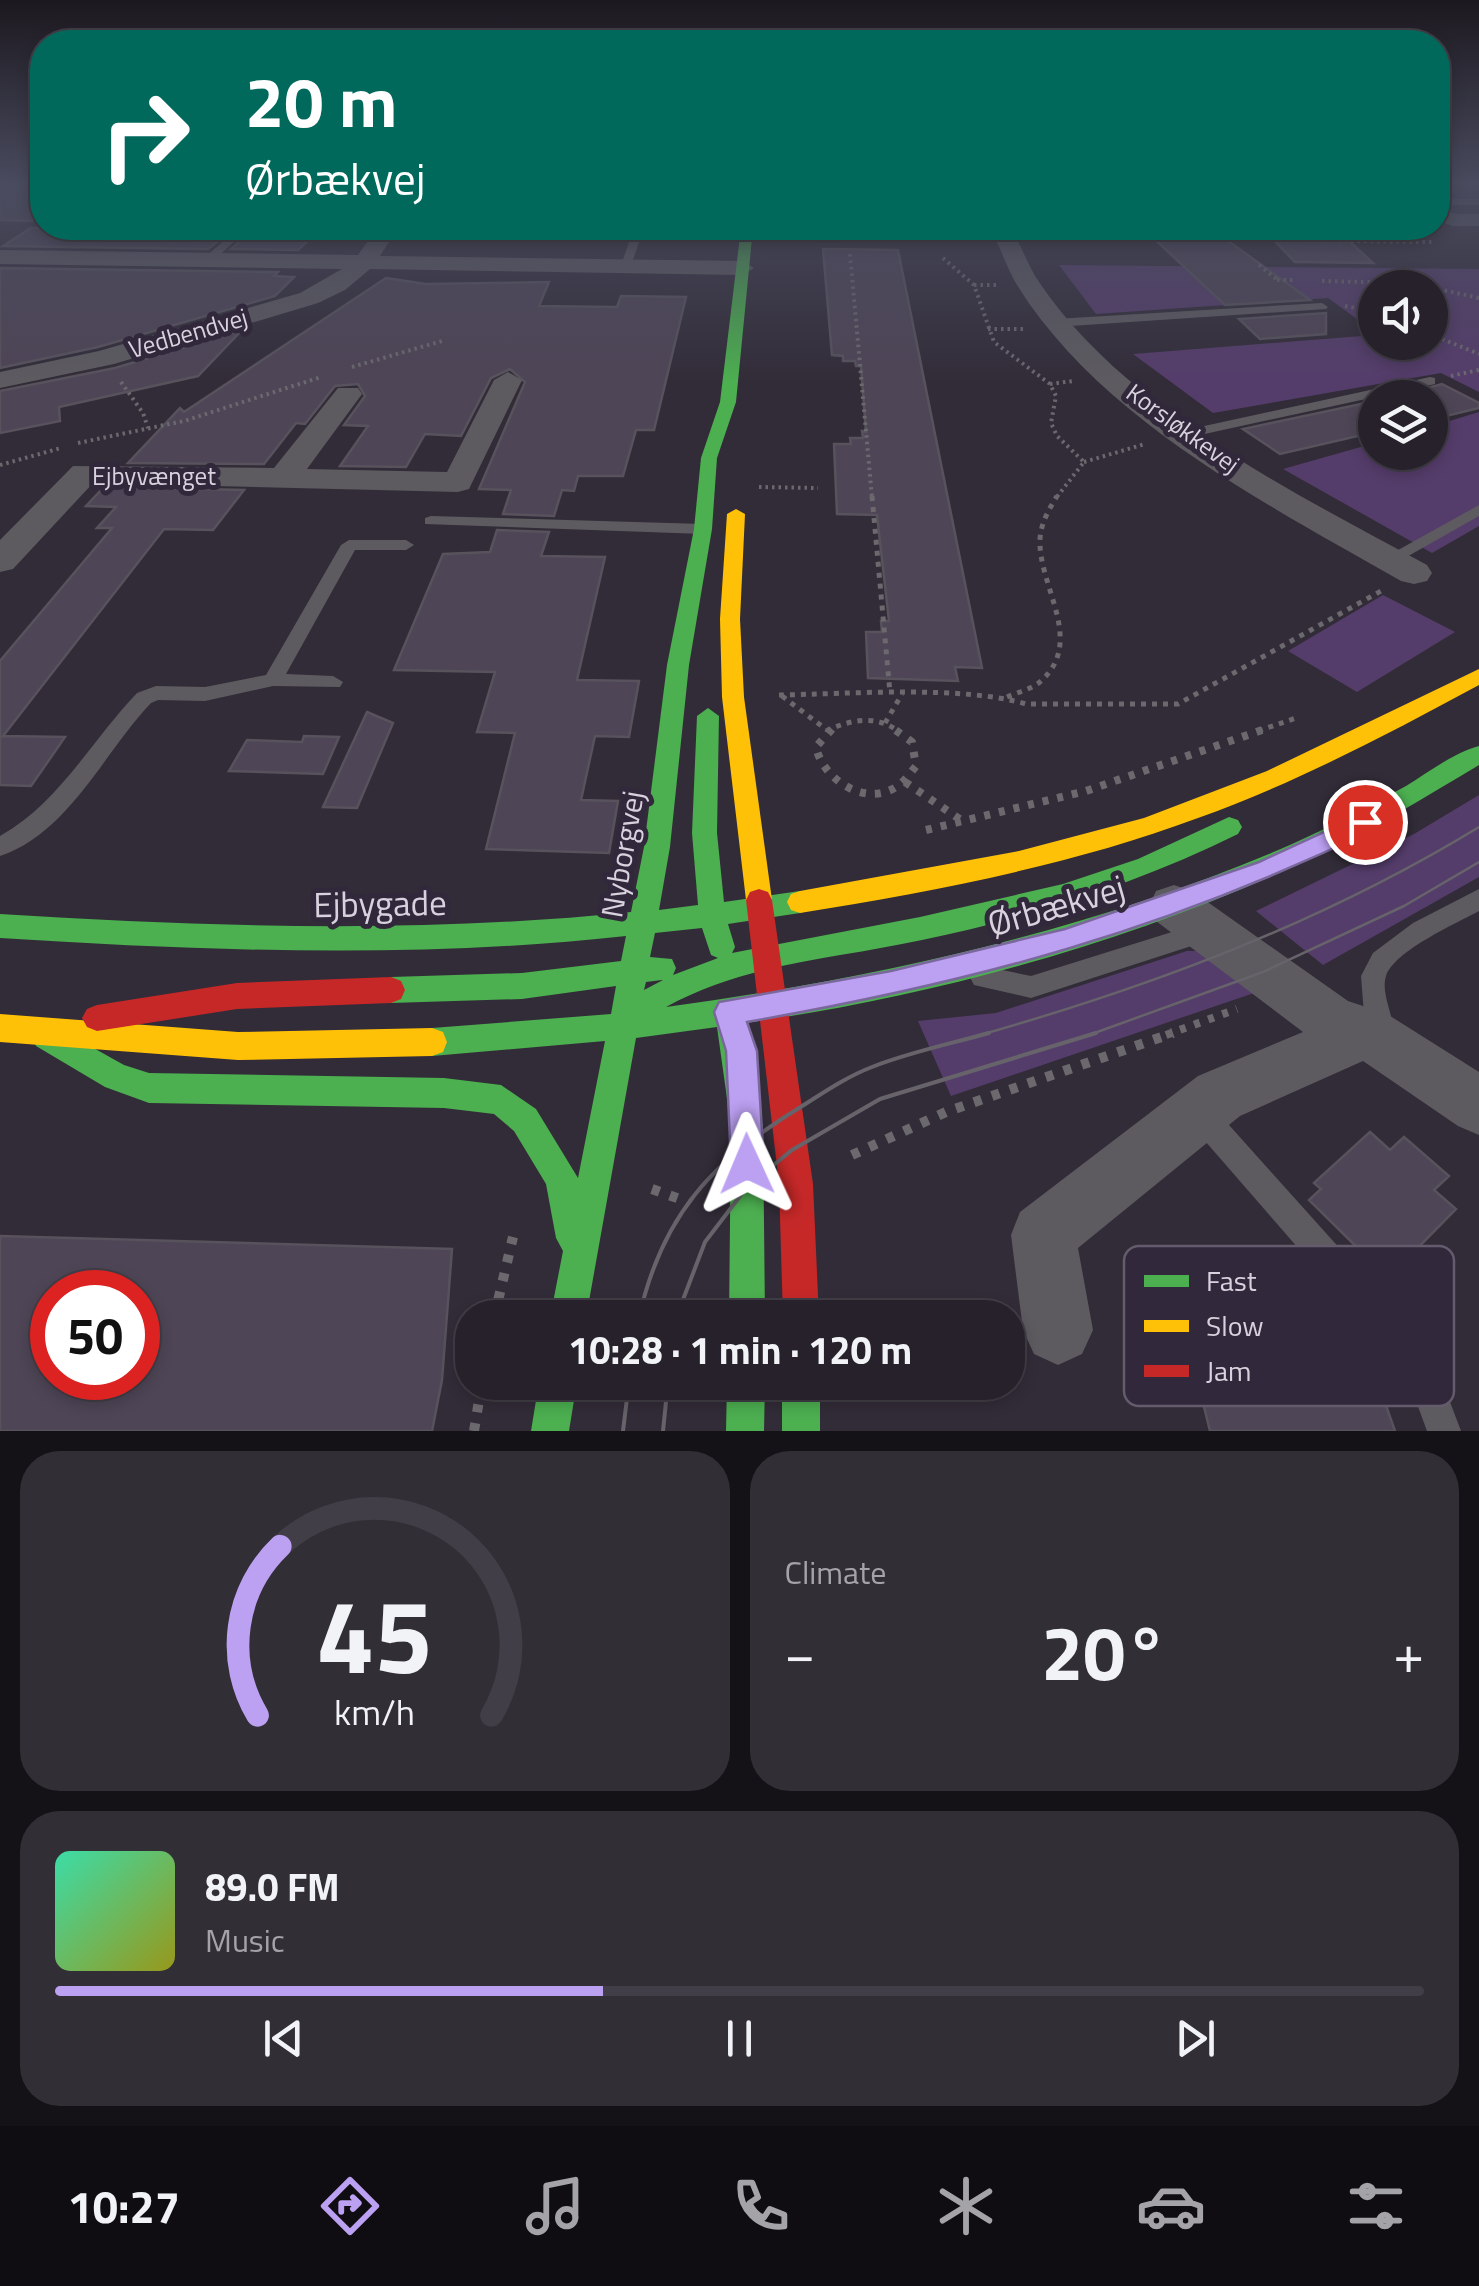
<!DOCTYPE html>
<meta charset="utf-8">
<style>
:root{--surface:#26212a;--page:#322e36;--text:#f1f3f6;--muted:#a4a3a8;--line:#423e47;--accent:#bca0f2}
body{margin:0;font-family:"Titillium Web",sans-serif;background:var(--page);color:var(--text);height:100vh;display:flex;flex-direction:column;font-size:38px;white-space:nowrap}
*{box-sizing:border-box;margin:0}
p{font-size:32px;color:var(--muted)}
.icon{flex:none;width:55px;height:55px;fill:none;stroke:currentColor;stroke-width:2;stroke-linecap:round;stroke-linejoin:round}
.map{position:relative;height:1431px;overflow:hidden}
.details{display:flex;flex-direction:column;gap:20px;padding:20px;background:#151217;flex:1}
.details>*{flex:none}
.top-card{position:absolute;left:30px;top:30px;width:1420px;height:210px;border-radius:40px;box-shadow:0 5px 15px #0003,0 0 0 2px var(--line);background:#00695c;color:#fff;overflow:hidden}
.fabs{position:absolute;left:1358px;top:270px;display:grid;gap:20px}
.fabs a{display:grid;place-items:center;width:90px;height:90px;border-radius:50%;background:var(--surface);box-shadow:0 5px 15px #0003,0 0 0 2px var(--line);font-size:50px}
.speed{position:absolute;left:30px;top:1270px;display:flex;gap:20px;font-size:50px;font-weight:700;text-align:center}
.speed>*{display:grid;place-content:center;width:130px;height:130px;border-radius:50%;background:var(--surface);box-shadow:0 5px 15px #0003,0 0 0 2px var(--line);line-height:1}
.speed .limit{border:15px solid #d22;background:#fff;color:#111}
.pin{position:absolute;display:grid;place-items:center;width:85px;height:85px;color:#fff;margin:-42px;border:5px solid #fff;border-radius:50%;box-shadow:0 2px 10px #0007}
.me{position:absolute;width:110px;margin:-55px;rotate:359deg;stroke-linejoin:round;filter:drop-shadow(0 0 8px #0008)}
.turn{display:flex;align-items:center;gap:35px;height:210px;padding:0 50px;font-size:45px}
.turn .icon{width:130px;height:130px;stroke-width:2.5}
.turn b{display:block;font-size:70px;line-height:85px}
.big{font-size:75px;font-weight:700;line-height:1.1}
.details .widget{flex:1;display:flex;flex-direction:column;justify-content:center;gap:15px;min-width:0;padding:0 35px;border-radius:40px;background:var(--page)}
.details .dial{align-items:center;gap:0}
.dial svg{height:260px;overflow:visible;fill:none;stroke:var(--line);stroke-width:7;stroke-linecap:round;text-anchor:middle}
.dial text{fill:var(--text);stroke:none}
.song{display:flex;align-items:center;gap:30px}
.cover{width:120px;height:120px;border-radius:15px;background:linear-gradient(135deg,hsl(160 70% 55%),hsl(60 70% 35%))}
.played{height:10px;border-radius:5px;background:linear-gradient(90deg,var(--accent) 40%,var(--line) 40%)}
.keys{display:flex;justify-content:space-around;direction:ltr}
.heat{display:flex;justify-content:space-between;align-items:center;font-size:55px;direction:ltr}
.details .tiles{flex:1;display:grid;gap:20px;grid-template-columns:1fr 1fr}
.widget:last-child{grid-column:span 2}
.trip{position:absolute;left:455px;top:1300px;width:570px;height:100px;border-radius:40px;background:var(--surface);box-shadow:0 5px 15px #0003,0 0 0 2px var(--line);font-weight:700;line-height:100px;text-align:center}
.tabs{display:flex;height:160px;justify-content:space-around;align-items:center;background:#0f0d11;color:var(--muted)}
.tabs .icon{width:70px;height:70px}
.tabs .active{color:var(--accent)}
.tabs b{font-size:45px;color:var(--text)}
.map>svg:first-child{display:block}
.green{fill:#553d6b}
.building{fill:#4e4556;stroke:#57525c;stroke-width:2.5;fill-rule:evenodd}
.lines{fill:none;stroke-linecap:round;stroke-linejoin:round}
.path-far3{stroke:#6b686e;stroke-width:4;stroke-dasharray:2.5 4;stroke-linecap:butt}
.path-far2{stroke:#6b686e;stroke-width:5;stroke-dasharray:5 6;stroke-linecap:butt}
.path-far1{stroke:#6b686e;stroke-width:8;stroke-dasharray:6 9;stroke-linecap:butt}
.path{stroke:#6b686e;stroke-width:10;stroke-dasharray:8 11;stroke-linecap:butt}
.lane{fill:#5d5b60;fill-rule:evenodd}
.street{fill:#5d5b60;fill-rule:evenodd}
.fast{fill:#4caf50;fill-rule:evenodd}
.slow{fill:#ffc107;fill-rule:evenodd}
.jam{fill:#c62828;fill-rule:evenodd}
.tram-far1{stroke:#67636b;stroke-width:2.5}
.tram{stroke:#67636b;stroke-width:4}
.route{fill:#bca0f2;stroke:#7a689d;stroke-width:2.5}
.labels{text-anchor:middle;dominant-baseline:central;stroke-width:10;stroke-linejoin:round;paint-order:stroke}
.far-street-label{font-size:25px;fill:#d8d2de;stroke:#32283c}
.street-label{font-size:30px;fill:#d8d2de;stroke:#32283c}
.near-street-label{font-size:35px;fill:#d8d2de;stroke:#32283c}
.key{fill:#32283c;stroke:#645b6d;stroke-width:2.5}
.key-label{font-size:28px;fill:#d8d2de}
</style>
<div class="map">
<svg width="1479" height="1431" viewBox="0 0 1479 1431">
<rect width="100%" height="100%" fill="#322c38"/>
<path class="green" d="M 1059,265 L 1479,269 L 1479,392 L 1441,373 L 1213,413 L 1133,354 L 1375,335 L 1375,342 L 1430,342 L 1430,288 L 1375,288 L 1375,332 L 1328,298 L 1096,314 Z
M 1479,412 L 1479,526 L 1432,553 L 1283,469 L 1375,443 L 1375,452 L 1430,452 L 1430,427 Z
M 1383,595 L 1455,632 L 1357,692 L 1288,651 Z
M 1479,795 L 1479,877 L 1323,965 L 1256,911 L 1414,834 Z
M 1187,951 L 1196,951 L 1257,992 L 951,1096 L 918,1021 L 996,1013 Z"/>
<path class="building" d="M 0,182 L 42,182 L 42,215 L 32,221 L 0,220 Z
M 31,228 L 158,228 L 152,232 L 228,233 L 208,249 L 3,246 Z
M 1176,229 L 1213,230 L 1310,300 L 1225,305 L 1149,234 L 1181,235 Z
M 1264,230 L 1338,231 L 1373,263 L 1295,262 Z
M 249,233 L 315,234 L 298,250 L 231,249 Z
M 823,249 L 898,250 L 982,668 L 955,667 L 958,681 L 868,678 L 866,632 L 882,632 L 881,621 L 889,621 L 884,577 L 877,515 L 837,514 L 834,444 L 851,444 L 850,438 L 863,438 L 862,431 L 866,432 L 861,366 L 856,366 L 855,361 L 843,361 L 843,356 L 832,355 Z
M 0,268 L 278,272 L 274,276 L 294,277 L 275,296 L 98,347 L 0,368 Z
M 386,278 L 426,284 L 549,282 L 539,306 L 617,307 L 621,296 L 686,297 L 654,430 L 636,430 L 623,476 L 578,476 L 574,491 L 562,490 L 554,516 L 503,514 L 511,490 L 479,489 L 525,382 L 510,369 L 491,378 L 461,436 L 425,434 L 406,467 L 340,466 L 368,426 L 344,425 L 365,396 L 358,384 L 335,386 L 305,424 L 296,423 L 264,464 L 128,463 L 180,408 L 184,412 Z
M 1326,313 L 1326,334 L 1260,339 L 1239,319 Z
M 242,330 L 198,376 L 59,407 L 60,421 L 0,433 L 0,391 L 115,368 Z
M 1442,384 L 1479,403 L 1479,408 L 1430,420 L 1430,398 L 1390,398 Z
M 1375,401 L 1375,432 L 1280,454 L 1243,429 Z
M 104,487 L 244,490 L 213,530 L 164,529 L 3,736 L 65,737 L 31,786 L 0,785 L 0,661 L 112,528 L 97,528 L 116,507 L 86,506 Z
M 497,530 L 549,532 L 541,556 L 605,557 L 577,680 L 639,681 L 629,737 L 595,736 L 581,800 L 618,801 L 609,853 L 486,849 L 515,733 L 477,732 L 495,672 L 394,670 L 443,554 L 490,552 Z
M 367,712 L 393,723 L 357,808 L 323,807 Z
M 304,736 L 339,737 L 323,774 L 229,771 L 247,740 L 302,742 Z
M 1370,1132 L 1390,1150 L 1404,1137 L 1449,1176 L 1434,1190 L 1456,1209 L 1400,1266 L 1392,1258 L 1380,1270 L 1309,1200 L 1321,1189 L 1314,1183 Z
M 0,1236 L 452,1249 L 442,1380 L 432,1431 L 0,1431 ZM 52,1292 L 138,1292 L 138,1378 L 52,1378 Z
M 1178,1301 L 1346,1308 L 1356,1320 L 1395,1431 L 1210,1431 Z"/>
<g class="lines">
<path class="path-far3" d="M 1177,228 L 1257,230
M 1302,228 L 1314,240
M 1036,238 L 1113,238
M 1156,238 L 1433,242
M 850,254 L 872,498
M 943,258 L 974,285 L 994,342 L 1050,384 L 1056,396 L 1051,423 L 1057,436 L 1084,462 L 1056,498
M 1259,265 L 1278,280
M 1277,280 L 1295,280
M 1322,281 L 1411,283 L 1479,298
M 974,285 L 998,285
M 1345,306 L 1375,312
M 988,329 L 1026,329
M 1430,334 L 1479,354
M 352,367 L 442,341
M 1451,376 L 1479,370
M 121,382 L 143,413 L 148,428
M 1050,384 L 1073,381
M 78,443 L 184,421 L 321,377
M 1084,462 L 1145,444
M 0,465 L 61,448
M 759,487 L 818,488"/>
<path class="path-far2" d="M 872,496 L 890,693
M 779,695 C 849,694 961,685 1026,704 L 1178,704 L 1381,591
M 782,696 L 827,730
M 1007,697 C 1018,692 1033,689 1042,680 C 1085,640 1038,586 1040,539 C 1041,523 1049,509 1057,496
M 885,723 L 902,694
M 826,731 C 850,720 875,714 898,731
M 1258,731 L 1296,718"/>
<path class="path-far1" d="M 832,729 L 816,747 C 823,780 867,809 899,785 C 906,780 911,772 916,766 L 912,742 L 894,729
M 905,782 L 961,820
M 926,830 L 1086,791 L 1265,729
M 1166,1035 L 1237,1009"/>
<path class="path" d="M 852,1155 L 946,1112 L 1173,1033
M 652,1189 L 688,1202
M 494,1318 L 513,1237
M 474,1431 L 482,1382"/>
<path class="lane" d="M 1438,199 L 1479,199 L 1479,205 L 1438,205 Z
M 239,228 L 249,228 L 213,261 L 205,261 L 205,257 Z
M 454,228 L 464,228 L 461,233 L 489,233 L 494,236 C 484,242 459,242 449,236 Z
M 597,228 L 689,228 L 683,234 L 642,234 L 631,265 L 626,268 L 621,265 L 632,234 Z
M 1128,228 L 1138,228 L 1142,232 L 1133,234 Z
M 1322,303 L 1328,307 L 1326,309 L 1055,327 L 1049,323 L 1055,319 Z
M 1430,377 L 1435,378 L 1435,384 L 1186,438 L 1179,434 L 1186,430 Z
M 1479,505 L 1479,516 L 1396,563 L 1390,564 L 1382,559 Z
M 431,516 L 703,524 L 711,529 L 703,534 L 425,524 L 425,518 Z
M 349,540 L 406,540 L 414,545 L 406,550 L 355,550 L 286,674 L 333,676 L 343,682 L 340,687 L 273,686 L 205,701 L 158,700 L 151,703 C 104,752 69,833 0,856 L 0,836 C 59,803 91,741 137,693 L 156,686 L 205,687 L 266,675 L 341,545 Z
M 1479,889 L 1479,911 C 1457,923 1394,951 1386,976 C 1382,988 1388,1004 1391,1016 L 1376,1041 L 1367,1044 L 1358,1041 L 1354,1032 L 1364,1014 L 1361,976 L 1373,953 L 1413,923 Z
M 1204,922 L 1213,925 L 1216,932 L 1213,939 L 1031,998 L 974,985 L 970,977 L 974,969 L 983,966 L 1031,976 Z
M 1202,1102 L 1212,1106 L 1430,1349 L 1461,1431 L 1427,1431 L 1405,1371 L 1192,1126 L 1188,1116 L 1192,1106 Z"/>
<path class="street" d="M 1438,208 L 1456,214 L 1479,214 L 1479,226 L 1453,226 L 1438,221 Z
M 377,228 L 398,228 L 380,256 L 742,261 L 754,268 L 742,275 L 370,269 L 345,290 L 318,303 L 114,364 L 0,388 L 0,372 L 99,351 L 300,293 L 342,269 L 0,264 L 0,250 L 358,255 Z
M 737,228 L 1011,228 C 1021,245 1028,266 1039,282 C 1125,410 1295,493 1427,565 L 1432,573 L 1427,581 L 1414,584 L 1401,581 C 1268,505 1100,419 1017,285 C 1008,270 1002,252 994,236 L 747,235 L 739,234 Z
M 508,372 L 522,380 L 469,489 L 458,492 L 93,483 L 13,569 L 0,572 L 0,540 L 73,466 L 274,468 L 338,388 L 358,388 L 362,394 L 307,469 L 447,472 L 494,380 Z
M 1174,885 L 1192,891 L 1348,1001 L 1387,1014 L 1479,1072 L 1479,1135 L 1458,1126 L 1363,1061 L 1240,1116 L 1078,1248 L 1093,1330 L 1082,1354 L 1058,1365 L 1034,1354 L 1023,1330 L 1011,1235 L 1020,1212 L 1198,1076 L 1303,1032 L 1156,921 L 1149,906 L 1156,891 Z"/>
<path class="fast" d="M 741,228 L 753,228 L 736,402 L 717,458 L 712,529 L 689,665 L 670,847 L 659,910 L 698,905 L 692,833 L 697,716 L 708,708 L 719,716 L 717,833 L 724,902 L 800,891 L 809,894 L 813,902 L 809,910 L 800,913 L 728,924 L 735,947 L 732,953 L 920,917 L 1063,884 L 1138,859 L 1229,817 L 1238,820 L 1242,827 L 1238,834 C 1136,884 1033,917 922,940 C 835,959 745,963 666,1007 C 876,978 1081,933 1276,851 C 1321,832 1364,809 1406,786 C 1429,772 1453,753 1479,746 L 1479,765 C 1427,796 1375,828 1320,854 C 1142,939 941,995 746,1023 L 763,1127 L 765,1318 L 729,1318 L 731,1127 L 717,1027 L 636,1038 L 586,1318 L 550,1318 L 563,1251 L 556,1238 L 546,1184 L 514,1131 L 494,1114 L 444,1108 L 149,1103 L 105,1087 L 36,1046 L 32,1036 L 36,1026 L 47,1022 L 124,1065 L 149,1073 L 444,1078 L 501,1085 L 536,1109 L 578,1178 L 605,1041 L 432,1056 L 421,1052 L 417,1042 L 421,1032 L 432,1028 L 611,1014 L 616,986 L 522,999 L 391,1003 L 381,999 L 377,990 L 381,981 L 391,977 L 522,973 L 621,961 L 626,936 C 418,959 208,951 0,938 L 0,914 C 210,927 421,934 631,912 L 644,847 L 667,665 L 694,529 L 701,458 L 720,402 ZM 702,928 L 711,955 L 718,958 L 673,975 L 676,968 L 672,959 L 650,957 L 655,933 ZM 662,980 L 663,980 L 644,990 L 646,982 Z
M 539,1382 L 577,1382 L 569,1431 L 531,1431 Z
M 727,1382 L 765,1382 L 764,1431 L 726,1431 Z
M 782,1382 L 820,1382 L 820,1431 L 782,1431 Z"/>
<path class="slow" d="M 736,509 L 745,514 L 740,619 L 744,697 L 772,900 L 768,908 L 759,911 L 750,908 L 746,900 L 722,697 L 720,619 L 727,514 Z
M 1479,669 L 1479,685 C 1388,734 1296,783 1198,818 C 1069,866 935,891 800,913 L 791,910 L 787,902 L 791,894 L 800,891 L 1019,851 L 1144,818 L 1267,771 Z
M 0,1014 L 238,1032 L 432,1028 L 443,1032 L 447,1042 L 443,1052 L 432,1056 L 238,1060 L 0,1042 Z"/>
<path class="jam" d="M 759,889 L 768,892 L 772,900 L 813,1184 L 819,1318 L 783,1318 L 779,1184 L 746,900 L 750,892 Z
M 391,977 L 401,981 L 405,990 L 401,999 L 391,1003 L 237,1009 L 97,1031 L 87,1027 L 82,1018 L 87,1009 L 97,1005 L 237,983 Z"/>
<path class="tram-far1" d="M 980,1035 C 1156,985 1323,922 1479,827
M 1089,1035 L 1263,972 L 1404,906 L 1479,862"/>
<path class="tram" d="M 639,1318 C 661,1217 712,1161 799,1108 C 823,1093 846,1077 872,1067 C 910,1052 950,1044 989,1033
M 676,1318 L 705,1242 L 747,1187 L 792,1150 L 880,1099 L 1096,1033
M 623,1431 L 629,1382
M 663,1431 L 668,1382"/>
</g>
<linearGradient id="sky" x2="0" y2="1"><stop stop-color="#1c181f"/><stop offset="0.48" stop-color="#494b5e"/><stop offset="1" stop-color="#494b5e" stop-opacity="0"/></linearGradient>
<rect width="1479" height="382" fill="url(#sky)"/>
<path class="route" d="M 1365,813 L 1374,815 L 1377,822 L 1374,829 C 1165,931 975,982 747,1022 L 757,1051 L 764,1164 L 759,1176 L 747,1181 L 736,1176 L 731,1164 L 726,1051 L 714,1012 L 719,1002 L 891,971 L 1065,929 L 1259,862 Z"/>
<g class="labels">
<g class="far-street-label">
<text transform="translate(188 333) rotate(-16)">Vedbendvej</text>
<text transform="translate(1183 428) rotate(36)">Korsløkkevej</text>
<text x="154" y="476">Ejbyvænget</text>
</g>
<g class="street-label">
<text transform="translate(622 854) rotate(-80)">Nyborgvej</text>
</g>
<g class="near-street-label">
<text transform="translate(380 903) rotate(-1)">Ejbygade</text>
<text transform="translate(1056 905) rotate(-16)">Ørbækvej</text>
</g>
</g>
<rect x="1124" y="1246" width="330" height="160" rx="15" class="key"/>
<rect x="1144" y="1275" width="45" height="12" fill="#4caf50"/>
<rect x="1144" y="1320" width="45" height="12" fill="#ffc107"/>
<rect x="1144" y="1365" width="45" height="12" fill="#c62828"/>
<g class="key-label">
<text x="1206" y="1291">Fast</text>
<text x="1206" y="1336">Slow</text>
<text x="1206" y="1381">Jam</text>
</g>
</svg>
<div class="fabs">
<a><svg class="icon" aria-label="sound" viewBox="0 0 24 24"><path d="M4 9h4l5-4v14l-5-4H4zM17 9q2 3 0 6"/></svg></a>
<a><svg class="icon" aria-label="layers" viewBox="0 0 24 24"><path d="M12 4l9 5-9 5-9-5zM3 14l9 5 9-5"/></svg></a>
</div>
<div class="speed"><div class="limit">50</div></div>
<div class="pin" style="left:1365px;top:822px;background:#d93025"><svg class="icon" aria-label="arrive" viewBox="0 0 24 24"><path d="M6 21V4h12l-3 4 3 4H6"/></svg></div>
<svg class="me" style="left:747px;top:1164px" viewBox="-20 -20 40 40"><path d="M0-17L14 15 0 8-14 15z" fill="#bca0f2" stroke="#fff" stroke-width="4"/></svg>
<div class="trip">10:28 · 1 min · 120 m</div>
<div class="top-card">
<div class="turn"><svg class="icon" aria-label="right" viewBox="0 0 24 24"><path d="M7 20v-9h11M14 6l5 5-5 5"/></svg><div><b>20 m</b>Ørbækvej</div></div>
</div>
</div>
<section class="details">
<div class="tiles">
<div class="widget dial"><svg viewBox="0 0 100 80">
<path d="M14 69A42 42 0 1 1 86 69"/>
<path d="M14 69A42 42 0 0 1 21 17" stroke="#bca0f2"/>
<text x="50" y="56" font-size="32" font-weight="700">45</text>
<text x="50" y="72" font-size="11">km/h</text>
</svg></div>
<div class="widget"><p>Climate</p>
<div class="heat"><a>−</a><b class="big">20°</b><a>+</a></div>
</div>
<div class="widget">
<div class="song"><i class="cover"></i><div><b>89.0 FM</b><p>Music</p></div></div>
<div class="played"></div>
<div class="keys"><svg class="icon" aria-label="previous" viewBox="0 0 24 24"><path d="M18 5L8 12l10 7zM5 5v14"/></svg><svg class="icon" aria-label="pause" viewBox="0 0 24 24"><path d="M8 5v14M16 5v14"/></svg><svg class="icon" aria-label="next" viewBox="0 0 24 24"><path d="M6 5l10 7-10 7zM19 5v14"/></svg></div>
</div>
</div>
</section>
<nav class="tabs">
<b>10:27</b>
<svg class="icon active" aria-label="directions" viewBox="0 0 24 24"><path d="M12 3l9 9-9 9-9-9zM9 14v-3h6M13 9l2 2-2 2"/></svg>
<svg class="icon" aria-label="music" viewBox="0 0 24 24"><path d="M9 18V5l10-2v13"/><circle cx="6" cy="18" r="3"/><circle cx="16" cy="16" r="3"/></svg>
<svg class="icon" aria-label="phone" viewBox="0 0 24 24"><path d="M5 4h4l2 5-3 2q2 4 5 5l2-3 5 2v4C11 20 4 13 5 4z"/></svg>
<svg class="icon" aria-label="climate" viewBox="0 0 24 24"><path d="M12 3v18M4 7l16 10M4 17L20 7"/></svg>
<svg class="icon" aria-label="car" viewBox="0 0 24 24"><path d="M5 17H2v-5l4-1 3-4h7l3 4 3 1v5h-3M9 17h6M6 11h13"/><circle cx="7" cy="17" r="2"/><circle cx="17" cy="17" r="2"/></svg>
<svg class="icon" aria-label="filters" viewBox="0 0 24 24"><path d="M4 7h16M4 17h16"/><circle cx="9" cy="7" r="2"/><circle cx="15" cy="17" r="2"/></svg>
</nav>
